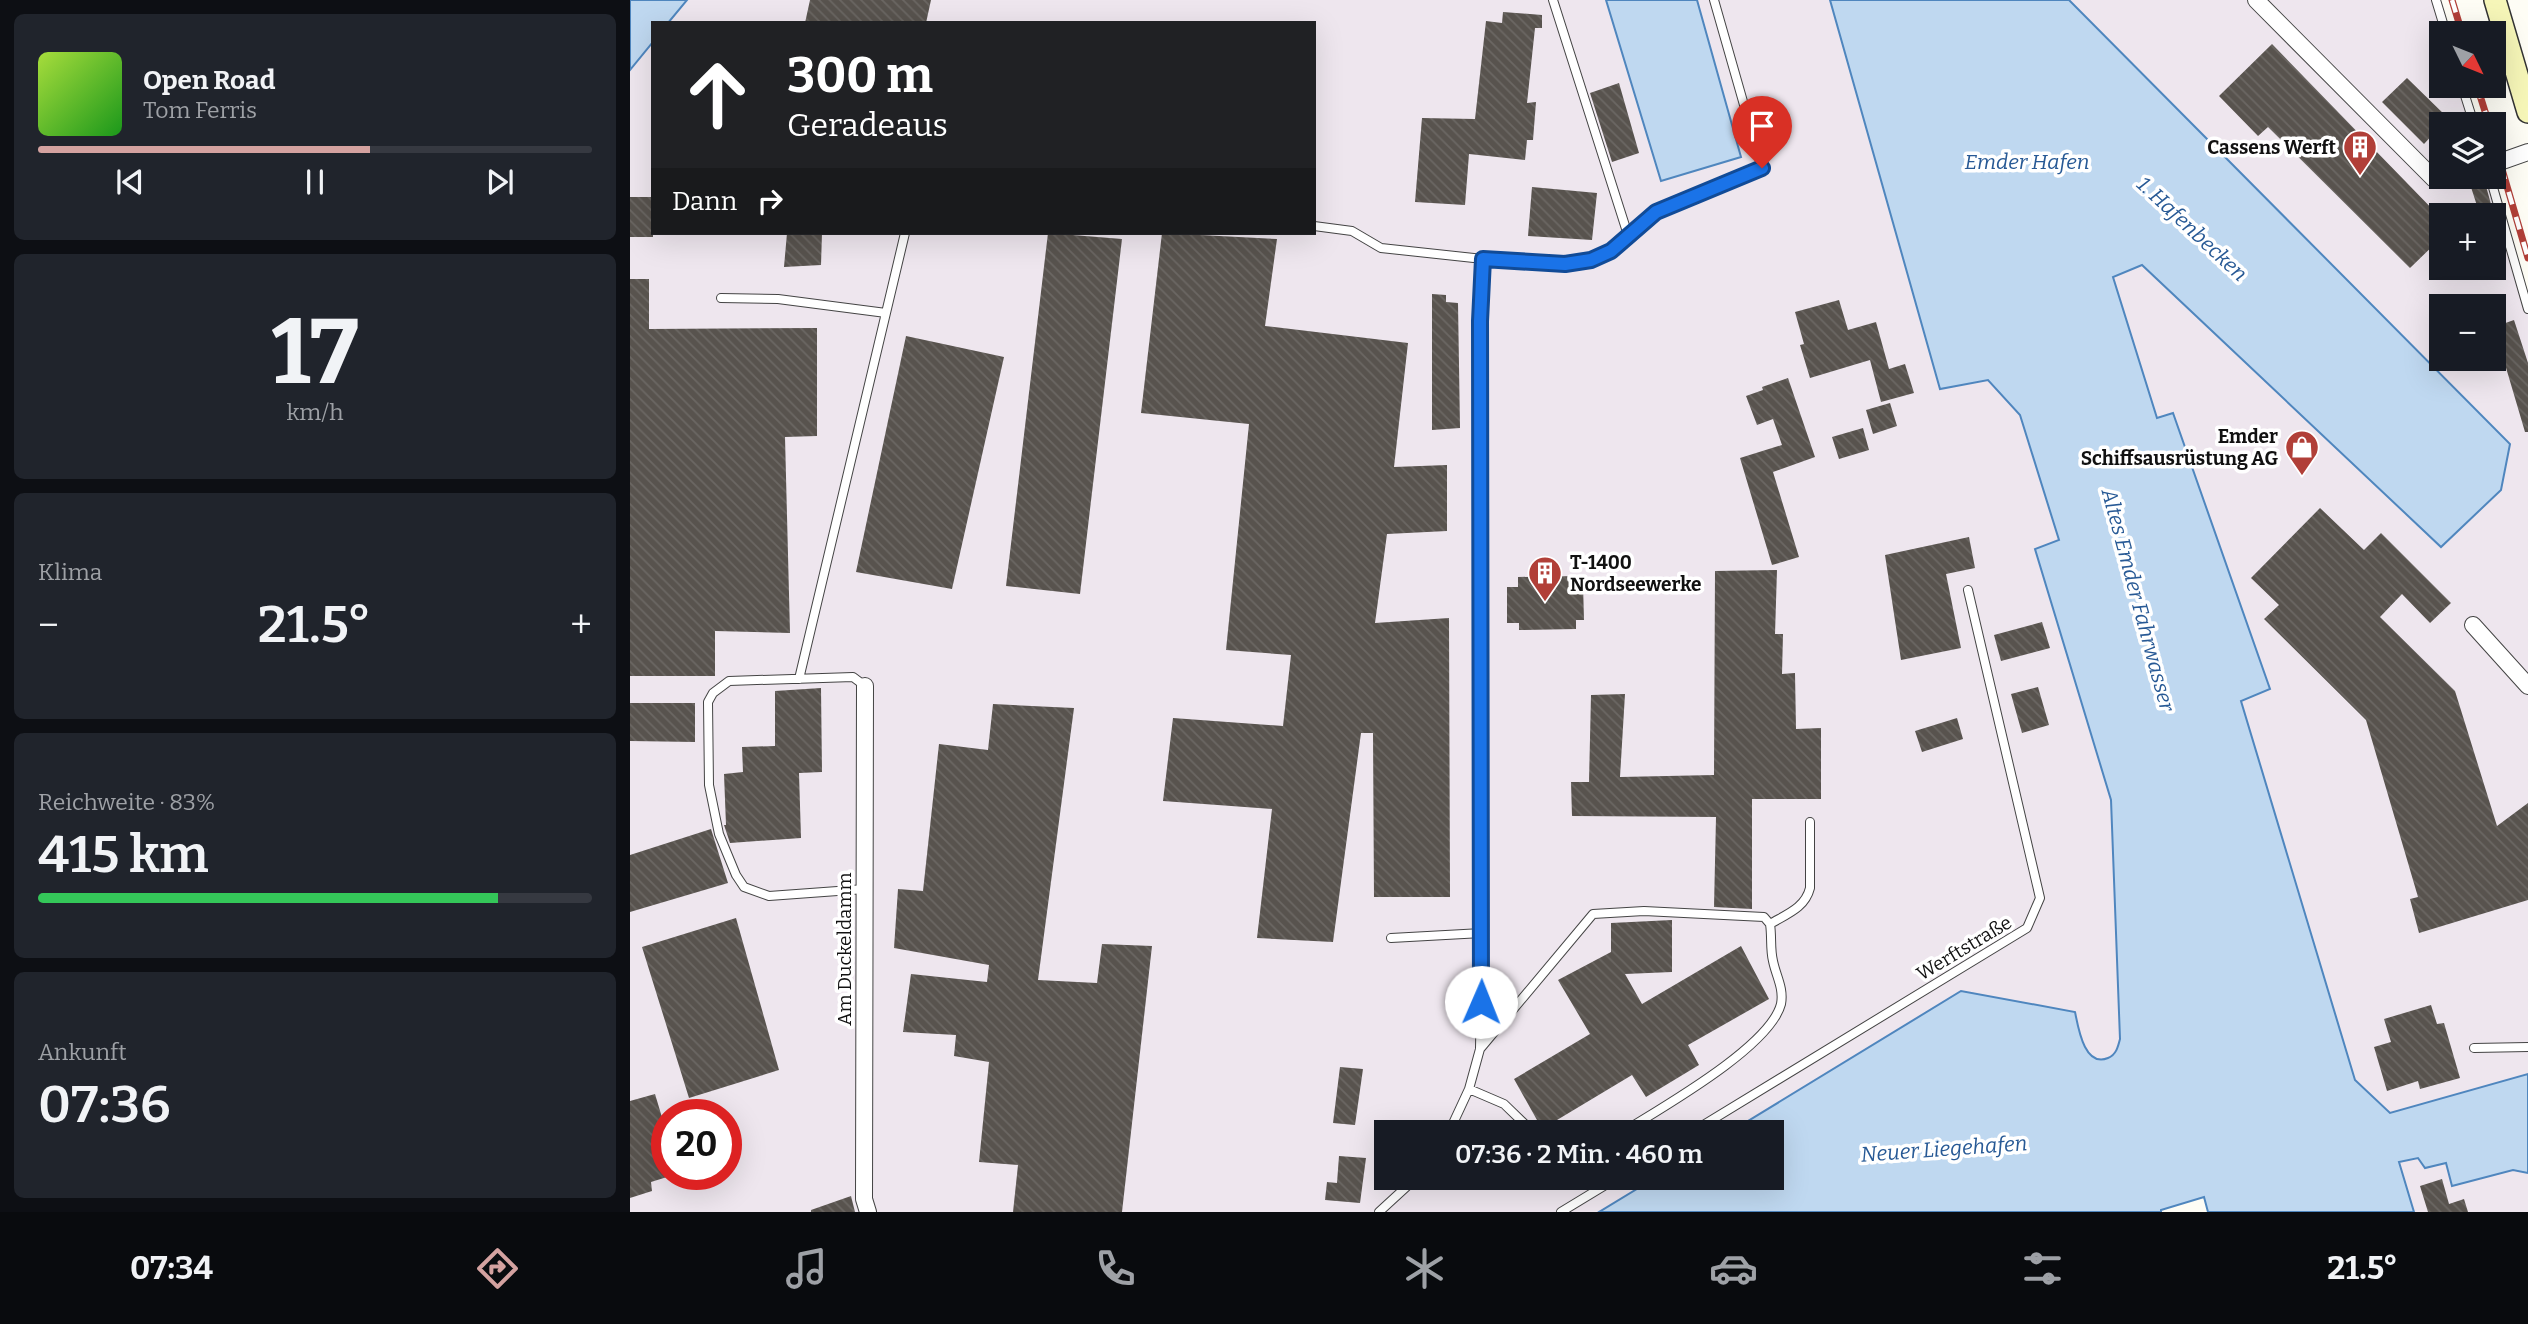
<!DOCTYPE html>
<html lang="de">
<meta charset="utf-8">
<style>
:root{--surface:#171b24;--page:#20242c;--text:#f1f3f6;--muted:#9ea1a6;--line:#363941;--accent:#d4a2a0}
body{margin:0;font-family:Bitter,serif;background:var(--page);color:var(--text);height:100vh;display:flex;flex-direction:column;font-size:26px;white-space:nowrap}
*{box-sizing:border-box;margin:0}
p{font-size:23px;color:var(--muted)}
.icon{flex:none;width:38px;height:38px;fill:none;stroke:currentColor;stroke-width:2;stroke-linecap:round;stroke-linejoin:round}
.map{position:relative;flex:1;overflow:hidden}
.side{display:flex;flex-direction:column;gap:14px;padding:14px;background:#0d0f14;width:630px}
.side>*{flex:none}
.hud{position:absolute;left:21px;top:21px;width:665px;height:214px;border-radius:0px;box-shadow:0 7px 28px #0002;background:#202124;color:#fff;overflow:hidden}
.needle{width:46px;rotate:133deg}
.controls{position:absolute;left:1799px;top:21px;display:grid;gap:14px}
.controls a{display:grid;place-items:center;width:77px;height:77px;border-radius:0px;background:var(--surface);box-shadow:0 7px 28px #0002;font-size:35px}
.speed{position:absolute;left:21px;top:1099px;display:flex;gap:14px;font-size:35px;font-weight:700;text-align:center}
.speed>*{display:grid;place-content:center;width:91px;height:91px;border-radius:50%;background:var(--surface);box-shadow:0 7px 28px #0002;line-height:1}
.speed .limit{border:10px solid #d22;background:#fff;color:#111}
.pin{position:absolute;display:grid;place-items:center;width:60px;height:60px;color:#fff;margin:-72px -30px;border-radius:50% 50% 50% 0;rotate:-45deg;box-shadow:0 0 7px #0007}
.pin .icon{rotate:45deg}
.me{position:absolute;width:77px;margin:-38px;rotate:1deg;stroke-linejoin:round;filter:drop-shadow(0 0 5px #0008)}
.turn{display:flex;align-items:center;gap:24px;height:147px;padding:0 21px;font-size:32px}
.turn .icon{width:91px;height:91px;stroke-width:2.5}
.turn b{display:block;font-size:49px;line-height:60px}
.then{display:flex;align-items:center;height:66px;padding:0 21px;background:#0003;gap:14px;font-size:26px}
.big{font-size:52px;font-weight:600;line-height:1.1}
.side .tile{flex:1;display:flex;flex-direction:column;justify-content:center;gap:10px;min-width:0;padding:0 24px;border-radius:10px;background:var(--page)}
.side .dial{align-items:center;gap:0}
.dial b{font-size:91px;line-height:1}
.song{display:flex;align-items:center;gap:21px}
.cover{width:84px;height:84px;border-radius:10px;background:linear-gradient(135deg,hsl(80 70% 55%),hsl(120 70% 35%))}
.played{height:7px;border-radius:4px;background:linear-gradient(90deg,var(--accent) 60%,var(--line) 60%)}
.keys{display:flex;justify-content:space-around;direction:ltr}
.heat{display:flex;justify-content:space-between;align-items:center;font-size:38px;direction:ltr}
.charge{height:10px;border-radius:5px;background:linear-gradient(90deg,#34c759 83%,var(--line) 0)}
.trip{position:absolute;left:744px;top:1120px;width:410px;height:70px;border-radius:0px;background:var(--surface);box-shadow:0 7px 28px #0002;font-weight:600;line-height:70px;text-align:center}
.dock{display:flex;height:112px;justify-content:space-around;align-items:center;background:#090b0e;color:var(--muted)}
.dock .icon{width:49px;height:49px}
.dock .current{color:var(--accent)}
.dock b{font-size:32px;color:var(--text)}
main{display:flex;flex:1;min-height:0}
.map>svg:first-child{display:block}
.industrial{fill:#eee6ee;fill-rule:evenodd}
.water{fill:#bfd8f0;stroke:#4f86be;stroke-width:2}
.building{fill:url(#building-back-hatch)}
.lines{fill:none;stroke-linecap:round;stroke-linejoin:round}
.lane-casing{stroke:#444;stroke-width:10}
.street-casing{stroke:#444;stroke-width:18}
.secondary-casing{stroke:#333;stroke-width:24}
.lane{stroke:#fff;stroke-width:8}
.street{stroke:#fff;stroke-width:16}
.secondary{stroke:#f6f6b8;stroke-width:21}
.rail-casing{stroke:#b13f38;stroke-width:7}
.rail{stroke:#fff;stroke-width:4.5;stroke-dasharray:13;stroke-linecap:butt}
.route-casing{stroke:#114b97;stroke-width:18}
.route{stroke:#1a73e8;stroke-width:12}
.labels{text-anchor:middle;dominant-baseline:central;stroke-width:7;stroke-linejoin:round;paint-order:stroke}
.poi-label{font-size:19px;font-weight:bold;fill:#111;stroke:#fff;text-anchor:end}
.street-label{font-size:19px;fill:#111;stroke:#fff}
.water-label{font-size:21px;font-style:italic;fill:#275995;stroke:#fff}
</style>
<main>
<section class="side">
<div class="tile">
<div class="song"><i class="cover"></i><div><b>Open Road</b><p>Tom Ferris</p></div></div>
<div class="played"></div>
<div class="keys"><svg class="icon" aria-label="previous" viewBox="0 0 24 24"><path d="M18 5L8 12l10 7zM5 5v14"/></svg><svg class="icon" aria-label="pause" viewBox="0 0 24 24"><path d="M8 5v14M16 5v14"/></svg><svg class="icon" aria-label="next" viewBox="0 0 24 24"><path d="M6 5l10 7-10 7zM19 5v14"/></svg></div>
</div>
<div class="tile dial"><b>17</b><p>km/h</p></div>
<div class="tile"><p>Klima</p>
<div class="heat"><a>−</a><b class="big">21.5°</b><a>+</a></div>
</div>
<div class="tile"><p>Reichweite · 83%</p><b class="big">415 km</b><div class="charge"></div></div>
<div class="tile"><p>Ankunft</p><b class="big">07:36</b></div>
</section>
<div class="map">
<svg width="1898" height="1212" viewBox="0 0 1898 1212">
<defs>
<pattern id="building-back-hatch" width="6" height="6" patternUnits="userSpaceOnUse" patternTransform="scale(1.75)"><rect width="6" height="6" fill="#58534e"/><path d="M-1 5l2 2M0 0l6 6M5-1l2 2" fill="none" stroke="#6b6763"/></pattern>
</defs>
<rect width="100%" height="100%" fill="#fefdf5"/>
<path class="industrial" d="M 57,0 L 976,0 L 1032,181 L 1111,157 L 1067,0 L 1200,0 L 1310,388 L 1358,380 L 1390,415 L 1429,541 L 1405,549 L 1481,800 L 1490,1039 L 1485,1054 L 1480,1058 L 1472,1060 L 1465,1058 L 1456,1050 L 1450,1035 L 1444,1012 L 1331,991 L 1100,1132 L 756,1132 L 756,1178 L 1025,1178 L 969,1212 L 0,1212 L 0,70 L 23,42 L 23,233 L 684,233 L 684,23 L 38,23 ZM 37,1115 L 96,1115 L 96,1174 L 37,1174 Z
M 1439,0 L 1806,0 L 1816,33 L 1811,33 L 1811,86 L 1832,86 L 1844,124 L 1811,124 L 1811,177 L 1860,177 L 1898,309 L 1898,1074 L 1760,1113 L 1725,1080 L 1610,700 L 1639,689 L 1543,413 L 1527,418 L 1483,277 L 1512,265 L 1810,547 L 1880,444 ZM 1811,215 L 1864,215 L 1864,268 L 1811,268 ZM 1811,306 L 1864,306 L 1864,359 L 1811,359 Z
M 1788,1158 L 1795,1167 L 1816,1163 L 1822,1186 L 1883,1170 L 1898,1173 L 1898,1212 L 1784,1212 L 1769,1162 Z"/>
<path class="water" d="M 0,0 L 57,0 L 38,23 L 23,23 L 23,42 L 0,70 Z
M 976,0 L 1067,0 L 1111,157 L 1031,181 Z
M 1200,0 L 1439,0 L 1880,444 L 1871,490 L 1811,547 L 1512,265 L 1483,277 L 1527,418 L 1543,413 L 1640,689 L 1611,701 L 1725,1080 L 1760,1113 L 1898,1074 L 1898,1173 L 1883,1170 L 1822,1186 L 1816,1163 L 1795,1168 L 1788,1158 L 1769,1162 L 1784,1212 L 1578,1212 L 1574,1197 L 1531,1210 L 1531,1212 L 969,1212 L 1025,1178 L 1141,1178 L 1141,1132 L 1100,1132 L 1331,991 L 1445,1012 C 1448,1026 1454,1068 1478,1058 C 1486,1055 1488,1047 1490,1039 L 1481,800 L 1405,549 L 1429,540 L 1390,415 L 1358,380 L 1310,389 Z"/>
<path class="building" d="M 180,0 L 301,0 L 296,23 L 175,23 Z
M 873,12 L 912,15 L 912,28 L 905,28 L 897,103 L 906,102 L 903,140 L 897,140 L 895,160 L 839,154 L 835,205 L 785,202 L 792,118 L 845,119 L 856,21 L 872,23 Z
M 1642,44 L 1811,218 L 1811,238 L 1780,268 L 1638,127 L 1628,136 L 1589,96 Z
M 1777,78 L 1818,118 L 1794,144 L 1752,102 Z
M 989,83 L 1009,153 L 982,162 L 960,93 Z
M 1853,177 L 1854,179 L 1864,215 L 1850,215 L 1839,181 Z
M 902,187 L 967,193 L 962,240 L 898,236 Z
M 0,197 L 23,197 L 23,237 L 0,237 Z
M 157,233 L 192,233 L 191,265 L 154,267 Z
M 418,233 L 492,239 L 450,594 L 376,586 Z
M 532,233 L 647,239 L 635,326 L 778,343 L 764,467 L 817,465 L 817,531 L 757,534 L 745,623 L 819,618 L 820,897 L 744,897 L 743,733 L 731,733 L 703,942 L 627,938 L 642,809 L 533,801 L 543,718 L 653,726 L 661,655 L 596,650 L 619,424 L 511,413 Z
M 0,279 L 19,279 L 19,329 L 187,328 L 187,436 L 155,437 L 160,633 L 85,631 L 85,676 L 0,676 Z
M 802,294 L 816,295 L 816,302 L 828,303 L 830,428 L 802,430 Z
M 1209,300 L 1218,330 L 1246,322 L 1259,369 L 1275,364 L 1284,393 L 1251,402 L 1240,360 L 1180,378 L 1170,345 L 1174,344 L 1165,312 Z
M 1884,320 L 1898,363 L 1898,432 L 1895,432 L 1864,327 Z
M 276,336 L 374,357 L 322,589 L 226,572 Z
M 1158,378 L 1185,457 L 1143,472 L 1169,557 L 1142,565 L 1110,458 L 1152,445 L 1143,419 L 1127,425 L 1116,396 L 1133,390 L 1132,387 Z
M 1260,403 L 1267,426 L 1243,434 L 1236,410 Z
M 1233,428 L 1239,450 L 1209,459 L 1202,437 Z
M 1690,508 L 1734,550 L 1751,533 L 1821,603 L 1800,623 L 1772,594 L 1750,617 L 1825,691 L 1867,826 L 1898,803 L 1898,900 L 1789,933 L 1780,899 L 1788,897 L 1736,720 L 1634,619 L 1649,605 L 1621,578 Z
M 1339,537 L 1345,568 L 1316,574 L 1331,648 L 1271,660 L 1255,555 Z
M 1147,570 L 1145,634 L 1153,634 L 1152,674 L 1165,673 L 1166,729 L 1191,728 L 1191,799 L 1122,799 L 1122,909 L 1084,907 L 1086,817 L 942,816 L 941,782 L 959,782 L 961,695 L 995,694 L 990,777 L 1084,775 L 1085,571 Z
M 947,576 L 947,584 L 953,584 L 954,620 L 946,620 L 946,629 L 889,630 L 889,623 L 877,623 L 877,587 L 888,587 L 888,577 Z
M 1412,622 L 1420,648 L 1371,661 L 1364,635 Z
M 1408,687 L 1419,725 L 1392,733 L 1381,694 Z
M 191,688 L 192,772 L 169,773 L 171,838 L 100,843 L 94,825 L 96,825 L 94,774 L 113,772 L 112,747 L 145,746 L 145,691 Z
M 0,703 L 65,703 L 65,742 L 0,741 Z
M 363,704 L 444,708 L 408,980 L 467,983 L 472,944 L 522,946 L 492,1212 L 383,1212 L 388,1165 L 349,1162 L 359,1062 L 324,1056 L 326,1035 L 273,1032 L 281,974 L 357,982 L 359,965 L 264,948 L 268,889 L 293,891 L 309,744 L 358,750 Z
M 1327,718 L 1333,739 L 1292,752 L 1285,731 Z
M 81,829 L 98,883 L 0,912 L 0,855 Z
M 106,918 L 149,1070 L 59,1098 L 12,947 Z
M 1042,920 L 1042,972 L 995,974 L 1012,1004 L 1111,946 L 1139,999 L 1058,1045 L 1069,1065 L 1016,1097 L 1002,1075 L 912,1129 L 884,1079 L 960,1034 L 928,980 L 981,952 L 981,923 Z
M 1801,1005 L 1807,1024 L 1814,1023 L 1830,1078 L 1790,1089 L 1788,1081 L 1757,1091 L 1744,1047 L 1761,1042 L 1754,1019 Z
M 710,1067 L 733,1069 L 725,1125 L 703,1123 Z
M 25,1094 L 37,1134 L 37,1177 L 21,1182 L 22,1191 L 0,1198 L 0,1101 Z
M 709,1156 L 736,1158 L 730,1203 L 695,1200 L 697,1182 L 707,1183 Z
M 1812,1179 L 1819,1204 L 1834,1199 L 1838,1212 L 1798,1212 L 1790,1186 Z
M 221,1196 L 225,1212 L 181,1212 L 181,1210 Z"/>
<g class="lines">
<g class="lane-casing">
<path id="lane" d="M 1806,0 L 1816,33
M 1832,86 L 1844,124
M 1860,177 L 1898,309
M 684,226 L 722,231 L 751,248 L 853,259
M 998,235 L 1026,213 L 1132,168 L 1084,0
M 91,298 L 148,299 L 256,313
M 169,679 L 275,233
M 235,889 L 139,896 L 114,887 L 106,875 L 89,834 L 79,785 L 78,702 L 83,693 L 99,681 L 223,677 L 235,686
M 1140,924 C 1157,914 1175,908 1180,888 L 1180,822
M 761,938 L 852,933
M 1844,1048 L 1898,1047
M 850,1049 L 963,914 L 1014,911 L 1134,917 L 1140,924 C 1142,936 1140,949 1143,961 C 1146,976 1154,988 1151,1004 C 1140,1047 1031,1108 993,1132
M 839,1089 L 874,1104 L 903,1132
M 819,1132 L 839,1089 L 850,1049 L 852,933 L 850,322 L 853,259 C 892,262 947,275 982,250 C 988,246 993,240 998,235 L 923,0
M 1062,1132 L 1397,928 L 1410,898 L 1338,590
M 749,1212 L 786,1178
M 931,1212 L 987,1178"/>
</g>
<g class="street-casing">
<path id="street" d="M 1626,0 L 1804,179 L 1825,177
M 1864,164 L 1898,152
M 1843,625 L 1898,686
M 235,686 L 234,1199 L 238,1212"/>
</g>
<g class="secondary-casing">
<path id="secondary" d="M 1865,0 L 1898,112"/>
</g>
<use href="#lane" class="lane"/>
<use href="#street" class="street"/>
<use href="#secondary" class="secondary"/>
<g class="rail-casing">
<path id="rail" d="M 1822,0 L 1832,33
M 1847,86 L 1859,124
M 1864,142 L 1898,258"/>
</g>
<use href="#rail" class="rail"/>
</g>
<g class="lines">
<g class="route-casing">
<path id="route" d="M 851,1002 L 850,321 L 853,259 L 935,264 L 961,260 L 981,251 L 1026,212 L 1132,168"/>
</g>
<use href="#route" class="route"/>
</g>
<defs>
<g id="building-pin" transform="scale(1.75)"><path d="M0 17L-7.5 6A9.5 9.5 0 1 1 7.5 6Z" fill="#b13f38" stroke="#fff"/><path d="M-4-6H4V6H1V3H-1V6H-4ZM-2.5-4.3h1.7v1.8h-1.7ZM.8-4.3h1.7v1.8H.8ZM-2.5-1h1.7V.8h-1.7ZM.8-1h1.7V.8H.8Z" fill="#fff"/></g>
<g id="shop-pin" transform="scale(1.75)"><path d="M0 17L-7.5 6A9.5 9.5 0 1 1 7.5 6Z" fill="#b13f38" stroke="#fff"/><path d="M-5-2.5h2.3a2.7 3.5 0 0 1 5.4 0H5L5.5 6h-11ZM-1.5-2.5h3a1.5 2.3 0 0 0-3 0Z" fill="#fff"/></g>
</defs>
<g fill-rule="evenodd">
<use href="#building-pin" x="1730" y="147"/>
<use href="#shop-pin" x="1672" y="447"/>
<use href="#building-pin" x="915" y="573"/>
</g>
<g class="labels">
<g class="poi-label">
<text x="1706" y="147">Cassens Werft</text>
<text x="1648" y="436">Emder<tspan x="1648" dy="22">Schiffsausrüstung AG</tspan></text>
<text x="940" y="562" text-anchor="start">T-1400<tspan x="940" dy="22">Nordseewerke</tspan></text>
</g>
<g class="street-label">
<text transform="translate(1334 948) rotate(-31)">Werftstraße</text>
<text transform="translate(214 949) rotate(-90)">Am Duckeldamm</text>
</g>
<g class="water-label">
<text x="1397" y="162">Emder Hafen</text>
<text transform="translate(1562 229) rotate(43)">1. Hafenbecken</text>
<text transform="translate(1508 600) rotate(75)">Altes Emder Fahrwasser</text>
<text transform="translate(1314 1149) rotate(-4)">Neuer Liegehafen</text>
</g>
</g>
</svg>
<div class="controls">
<a><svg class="needle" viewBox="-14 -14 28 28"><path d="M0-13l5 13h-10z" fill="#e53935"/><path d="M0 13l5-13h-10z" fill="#9ea1a6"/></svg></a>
<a><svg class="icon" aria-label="layers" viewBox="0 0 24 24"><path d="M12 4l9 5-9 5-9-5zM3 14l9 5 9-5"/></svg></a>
<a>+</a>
<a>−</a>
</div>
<div class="speed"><div class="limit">20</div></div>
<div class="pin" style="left:1132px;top:168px;background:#d93025"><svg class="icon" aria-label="arrive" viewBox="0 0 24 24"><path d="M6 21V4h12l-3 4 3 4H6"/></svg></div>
<svg class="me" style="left:851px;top:1002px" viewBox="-20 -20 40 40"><circle r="19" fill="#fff"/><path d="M0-13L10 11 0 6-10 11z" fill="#1a73e8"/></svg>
<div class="trip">07:36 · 2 Min. · 460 m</div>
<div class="hud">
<div class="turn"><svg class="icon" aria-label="ahead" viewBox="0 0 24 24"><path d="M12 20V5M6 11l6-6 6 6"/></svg><div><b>300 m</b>Geradeaus</div></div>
<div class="then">Dann<svg class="icon" aria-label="right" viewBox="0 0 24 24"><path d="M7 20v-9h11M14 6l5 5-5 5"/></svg></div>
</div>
</div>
</main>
<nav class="dock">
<b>07:34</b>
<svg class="icon current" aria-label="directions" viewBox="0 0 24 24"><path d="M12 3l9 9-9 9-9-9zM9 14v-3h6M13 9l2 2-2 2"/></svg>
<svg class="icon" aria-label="music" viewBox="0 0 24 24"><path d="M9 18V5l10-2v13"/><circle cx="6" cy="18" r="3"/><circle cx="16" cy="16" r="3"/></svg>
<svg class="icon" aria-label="phone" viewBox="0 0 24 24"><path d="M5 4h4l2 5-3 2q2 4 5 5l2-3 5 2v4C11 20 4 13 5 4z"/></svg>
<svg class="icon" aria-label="climate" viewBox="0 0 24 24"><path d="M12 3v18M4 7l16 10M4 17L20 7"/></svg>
<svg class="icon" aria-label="car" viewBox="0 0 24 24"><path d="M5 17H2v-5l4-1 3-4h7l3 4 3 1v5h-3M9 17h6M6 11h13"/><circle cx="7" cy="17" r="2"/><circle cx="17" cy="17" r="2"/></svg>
<svg class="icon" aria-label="filters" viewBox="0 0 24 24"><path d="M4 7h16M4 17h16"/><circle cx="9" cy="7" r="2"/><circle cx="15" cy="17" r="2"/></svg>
<b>21.5°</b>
</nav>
